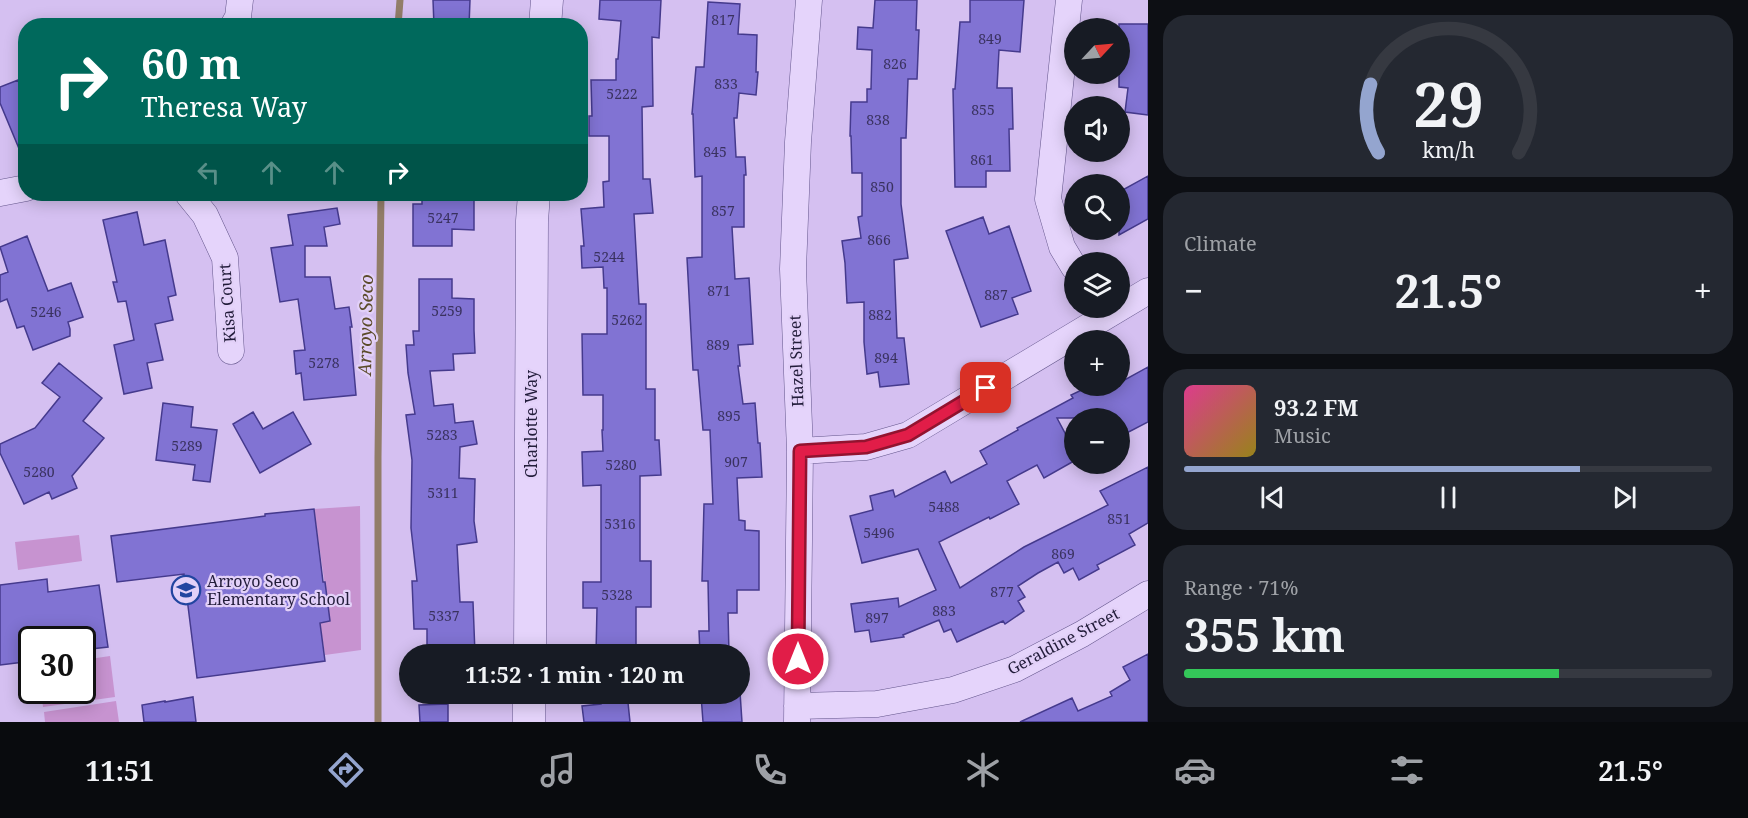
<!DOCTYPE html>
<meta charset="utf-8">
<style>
:root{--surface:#171b24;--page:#242831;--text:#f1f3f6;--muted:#9ea1a6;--line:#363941;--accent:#94a5cf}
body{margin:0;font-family:"Noto Serif",serif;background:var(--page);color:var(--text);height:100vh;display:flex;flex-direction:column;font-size:22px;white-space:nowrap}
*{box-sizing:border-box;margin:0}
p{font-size:20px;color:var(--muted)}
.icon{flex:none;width:33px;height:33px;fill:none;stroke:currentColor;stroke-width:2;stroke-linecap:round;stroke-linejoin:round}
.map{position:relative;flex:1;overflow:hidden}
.drawer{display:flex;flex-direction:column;gap:15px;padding:15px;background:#0d0f14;width:600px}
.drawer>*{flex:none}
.banner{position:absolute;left:18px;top:18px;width:570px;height:183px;border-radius:24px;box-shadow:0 3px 15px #0003;background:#00695c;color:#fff;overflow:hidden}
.needle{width:39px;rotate:64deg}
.tools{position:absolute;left:1064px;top:18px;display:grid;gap:12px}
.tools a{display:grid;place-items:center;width:66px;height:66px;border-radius:50%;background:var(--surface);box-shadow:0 3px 15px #0003;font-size:30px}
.speed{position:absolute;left:18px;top:626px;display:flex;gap:12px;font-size:30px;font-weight:700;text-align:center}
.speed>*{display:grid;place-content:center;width:78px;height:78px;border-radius:50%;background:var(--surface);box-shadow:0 3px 15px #0003;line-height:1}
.speed .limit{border:3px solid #111;border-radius:9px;background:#fff;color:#111}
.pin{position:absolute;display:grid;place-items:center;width:51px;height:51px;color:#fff;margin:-26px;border-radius:12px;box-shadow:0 3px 9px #0006}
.me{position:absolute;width:66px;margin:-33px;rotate:0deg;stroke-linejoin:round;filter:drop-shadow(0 0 4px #0008)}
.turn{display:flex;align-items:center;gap:21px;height:126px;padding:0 24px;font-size:27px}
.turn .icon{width:78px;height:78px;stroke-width:2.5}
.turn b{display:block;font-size:42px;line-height:51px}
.lanes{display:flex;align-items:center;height:57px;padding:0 24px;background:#0003;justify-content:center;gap:30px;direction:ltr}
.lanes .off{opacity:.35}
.big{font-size:45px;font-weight:700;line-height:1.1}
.drawer .tile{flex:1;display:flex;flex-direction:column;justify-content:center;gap:9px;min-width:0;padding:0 21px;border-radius:24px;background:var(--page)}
.drawer .dial{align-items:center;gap:0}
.dial svg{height:156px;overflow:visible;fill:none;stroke:var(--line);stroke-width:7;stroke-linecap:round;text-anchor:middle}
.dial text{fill:var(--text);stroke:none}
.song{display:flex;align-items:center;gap:18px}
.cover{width:72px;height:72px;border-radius:9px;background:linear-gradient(135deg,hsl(330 70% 55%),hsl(50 70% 35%))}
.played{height:6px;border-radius:3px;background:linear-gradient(90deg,var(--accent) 75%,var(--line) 75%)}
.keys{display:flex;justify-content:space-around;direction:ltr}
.heat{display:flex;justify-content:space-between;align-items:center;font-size:33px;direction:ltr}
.charge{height:9px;border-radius:4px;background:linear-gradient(90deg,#34c759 71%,var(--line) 0)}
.trip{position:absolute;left:399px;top:644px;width:351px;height:60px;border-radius:30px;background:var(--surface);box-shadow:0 3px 15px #0003;font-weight:700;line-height:60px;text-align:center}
.tab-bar{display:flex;height:96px;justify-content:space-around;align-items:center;background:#090b0e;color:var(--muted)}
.tab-bar .icon{width:42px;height:42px}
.tab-bar .current{color:var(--accent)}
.tab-bar b{font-size:27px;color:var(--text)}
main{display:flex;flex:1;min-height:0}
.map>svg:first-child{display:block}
.green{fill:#c793d0}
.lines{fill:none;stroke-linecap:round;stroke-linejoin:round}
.stream{stroke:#927d69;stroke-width:7}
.building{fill:#8173d3;stroke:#453a8d;stroke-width:1.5}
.minor-casing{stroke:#64568c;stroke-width:27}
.tertiary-casing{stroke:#64568c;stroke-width:33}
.minor{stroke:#e5d4fb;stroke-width:26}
.tertiary{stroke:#e5d4fb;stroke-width:32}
.route-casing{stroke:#92132f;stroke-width:15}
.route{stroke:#e11d48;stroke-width:10}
.labels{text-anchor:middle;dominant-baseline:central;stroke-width:4.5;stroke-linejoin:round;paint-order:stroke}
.number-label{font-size:14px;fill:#3a3260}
.street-label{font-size:16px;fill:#221c3a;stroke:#e2d0f8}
.poi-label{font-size:16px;fill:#221c3a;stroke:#e2d0f8;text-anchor:start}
.water-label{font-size:18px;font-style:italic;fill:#5b4b2a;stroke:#e2d0f8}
</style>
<main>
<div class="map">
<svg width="1148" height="722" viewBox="0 0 1148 722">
<rect width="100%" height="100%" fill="#d5c0f1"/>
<path class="green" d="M 360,506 L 361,650 L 325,655 L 320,623 L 330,621 L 314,509 Z
M 79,535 L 82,561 L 18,570 L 15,542 Z
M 110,656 L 115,697 L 43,707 L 41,690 L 82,690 L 83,660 Z
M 116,701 L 119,722 L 45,722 L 44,712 Z"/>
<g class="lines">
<path class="stream" d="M 398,26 L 400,0
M 378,722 L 378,457 L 381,194"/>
</g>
<path class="building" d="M 433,0 L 470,0 L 469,26 L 434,26 Z
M 600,0 L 661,0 L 659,38 L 652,37 L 653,106 L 642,107 L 643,179 L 650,179 L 653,213 L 634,214 L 639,304 L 646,304 L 646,389 L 655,389 L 655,440 L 659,440 L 661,475 L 640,476 L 640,561 L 651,561 L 651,607 L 636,607 L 636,654 L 596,654 L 597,608 L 583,608 L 583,582 L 601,582 L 601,485 L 583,486 L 582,452 L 603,451 L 602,430 L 603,430 L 603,395 L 583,395 L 582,334 L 607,334 L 607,288 L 604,288 L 603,267 L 582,268 L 581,246 L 584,246 L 581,209 L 604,207 L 603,182 L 609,181 L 609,136 L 589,136 L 589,116 L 592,116 L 591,80 L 616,80 L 616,59 L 618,59 L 621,21 L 599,19 Z
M 875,0 L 917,0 L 916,30 L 919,30 L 917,79 L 908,79 L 906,138 L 901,138 L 901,204 L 908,258 L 894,260 L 897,338 L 904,338 L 909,384 L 880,387 L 878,372 L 867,374 L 864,342 L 864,302 L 847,303 L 845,263 L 842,241 L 861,238 L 858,217 L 862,216 L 862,173 L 852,173 L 851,136 L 850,136 L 851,102 L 867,102 L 867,89 L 871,89 L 872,50 L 857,49 L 858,27 L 873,28 Z
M 970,0 L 1024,0 L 1020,52 L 999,50 L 997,88 L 1012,88 L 1013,129 L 1009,129 L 1010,171 L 986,171 L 986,187 L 955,187 L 953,89 L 955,89 L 960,22 L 970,22 Z
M 708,2 L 740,4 L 738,34 L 757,35 L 756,72 L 758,72 L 756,95 L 739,93 L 737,118 L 734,118 L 736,157 L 745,157 L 746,175 L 744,175 L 744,227 L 732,227 L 735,279 L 749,278 L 753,344 L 738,345 L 740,366 L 738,366 L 743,404 L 755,403 L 758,443 L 760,443 L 762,477 L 737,478 L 739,520 L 745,521 L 745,530 L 759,531 L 759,590 L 737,590 L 737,613 L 728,613 L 729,654 L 700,654 L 699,631 L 709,631 L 708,581 L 702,581 L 704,504 L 713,504 L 710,430 L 703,430 L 698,370 L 693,370 L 687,258 L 702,257 L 702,176 L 695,177 L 693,114 L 692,114 L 696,67 L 704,67 Z
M 1119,24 L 1148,24 L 1148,115 L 1125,112 L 1128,88 L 1119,87 Z
M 18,80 L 20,86 L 26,84 L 25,163 L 0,103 L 0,87 Z
M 1148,176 L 1148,219 L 1119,235 L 1119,192 Z
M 422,194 L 474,194 L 474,230 L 452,229 L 452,246 L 413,246 L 413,204 L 422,204 Z
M 337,208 L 340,224 L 324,227 L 327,246 L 305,246 L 305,277 L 330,277 L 335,309 L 349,307 L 352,327 L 350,327 L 356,395 L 304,400 L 301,373 L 296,374 L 294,351 L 305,350 L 298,299 L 280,302 L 271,248 L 293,245 L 288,215 Z
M 137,212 L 144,245 L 165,240 L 176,295 L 168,297 L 173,320 L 155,324 L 163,360 L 147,363 L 152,388 L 124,394 L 114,345 L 134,340 L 126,301 L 118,302 L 113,282 L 117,282 L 103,220 Z
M 983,217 L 989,234 L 1009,226 L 1031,291 L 1012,298 L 1018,314 L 981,327 L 946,231 Z
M 27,236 L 48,291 L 71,283 L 83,317 L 68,322 L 70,329 L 70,336 L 33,350 L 24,326 L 17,328 L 7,299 L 0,302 L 0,275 L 8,272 L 0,247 Z
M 419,279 L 452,279 L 452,298 L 474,299 L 474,330 L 475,353 L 453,354 L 454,370 L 430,371 L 434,406 L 453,404 L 455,423 L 473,421 L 477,444 L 460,447 L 459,478 L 475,479 L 474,521 L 477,542 L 457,545 L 460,602 L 473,602 L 475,654 L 427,654 L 427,629 L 414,629 L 412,581 L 417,581 L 411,528 L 412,460 L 406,415 L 415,414 L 408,373 L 406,345 L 414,345 L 413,331 L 419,331 Z
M 59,363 L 102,398 L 83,421 L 104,438 L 72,476 L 77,488 L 52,499 L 49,492 L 24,504 L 0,453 L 0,444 L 35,428 L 60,397 L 42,383 Z
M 1148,367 L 1148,422 L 1119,437 L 1119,418 L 1057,418 L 1074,450 L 1074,461 L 1044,478 L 1037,465 L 1007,481 L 1019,504 L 990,519 L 989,517 L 939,542 L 960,588 L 1024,547 L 1108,505 L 1100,491 L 1148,467 L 1148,523 L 1129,534 L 1135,545 L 1097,565 L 1099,569 L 1079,580 L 1073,568 L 1064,573 L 1058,562 L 1038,573 L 1018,586 L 1025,597 L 1018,601 L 1024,611 L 1005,624 L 1003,621 L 957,642 L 951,629 L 944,632 L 939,620 L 903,635 L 904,637 L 871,642 L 869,630 L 855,632 L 851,604 L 898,598 L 899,607 L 936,590 L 918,549 L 862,563 L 850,516 L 873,510 L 870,496 L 893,490 L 895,497 L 945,471 L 951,483 L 987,464 L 980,451 L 1018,430 L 1017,428 L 1073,398 L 1071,395 L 1090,386 L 1093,386 L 1098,395 L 1115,386 L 1119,386 L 1119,383 Z
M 163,403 L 193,407 L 191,427 L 217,430 L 210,482 L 193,480 L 195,465 L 156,460 Z
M 253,412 L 263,429 L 293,412 L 311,444 L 260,473 L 233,424 Z
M 314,509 L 323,582 L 325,582 L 330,621 L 320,623 L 325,661 L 197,678 L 184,574 L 117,582 L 111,536 L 265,516 L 265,514 Z
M 47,579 L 48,592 L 99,585 L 108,647 L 82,650 L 82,639 L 32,639 L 32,661 L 0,665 L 0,585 Z
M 1148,654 L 1148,722 L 1020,722 L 1072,698 L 1078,711 L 1112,696 L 1110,692 L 1130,680 L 1123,667 Z
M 740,692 L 742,722 L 703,722 L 701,695 Z
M 600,693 L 627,693 L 630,722 L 584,722 L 582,706 L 601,704 Z
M 193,697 L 196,722 L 144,722 L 142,705 L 165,701 L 165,702 Z
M 448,704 L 448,722 L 420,722 L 419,705 Z"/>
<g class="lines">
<g class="minor-casing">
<path id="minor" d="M 1069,0 L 1048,199 L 1062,247 L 1074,267
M 233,26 L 238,17 L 240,0
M 0,193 L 26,188
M 188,194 L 205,215 L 225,258 L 231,351
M 800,451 L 866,447 L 908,435 L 1148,291
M 797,706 L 877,704 L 953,690 L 1015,669 L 1082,634 L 1148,594
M 797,722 L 800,451 L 793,269 L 798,142 L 809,0"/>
</g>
<g class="tertiary-casing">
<path id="tertiary" d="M 545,26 L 547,0
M 530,654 L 532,221 L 534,194
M 529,722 L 529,693"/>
</g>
<use href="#minor" class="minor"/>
<use href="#tertiary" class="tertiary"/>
</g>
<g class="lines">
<g class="route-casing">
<path id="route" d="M 798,659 L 800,451 L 866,447 L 908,435 L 986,388"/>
</g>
<use href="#route" class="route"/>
</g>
<defs>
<g id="school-ring" transform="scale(1.5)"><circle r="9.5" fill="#e2d0f8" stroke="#2245a0" stroke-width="1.5"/><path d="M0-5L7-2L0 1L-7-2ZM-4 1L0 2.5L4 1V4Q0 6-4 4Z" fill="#2245a0"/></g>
</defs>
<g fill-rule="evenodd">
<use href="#school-ring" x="186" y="590"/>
</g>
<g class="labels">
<g class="number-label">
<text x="723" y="19">817</text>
<text x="990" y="38">849</text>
<text x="895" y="63">826</text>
<text x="726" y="83">833</text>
<text x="622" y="93">5222</text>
<text x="983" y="109">855</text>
<text x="878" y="119">838</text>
<text x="715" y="151">845</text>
<text x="982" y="159">861</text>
<text x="882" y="186">850</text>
<text x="723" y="210">857</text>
<text x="443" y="217">5247</text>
<text x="879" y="239">866</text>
<text x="609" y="256">5244</text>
<text x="719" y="290">871</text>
<text x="996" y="294">887</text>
<text x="447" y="310">5259</text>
<text x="46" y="311">5246</text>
<text x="880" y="314">882</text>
<text x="627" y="319">5262</text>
<text x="718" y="344">889</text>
<text x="886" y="357">894</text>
<text x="324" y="362">5278</text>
<text x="729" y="415">895</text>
<text x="442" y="434">5283</text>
<text x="187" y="445">5289</text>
<text x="736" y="461">907</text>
<text x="621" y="464">5280</text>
<text x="39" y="471">5280</text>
<text x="443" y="492">5311</text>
<text x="944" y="506">5488</text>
<text x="1119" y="518">851</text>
<text x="620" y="523">5316</text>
<text x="879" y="532">5496</text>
<text x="1063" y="553">869</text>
<text x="1002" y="591">877</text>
<text x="617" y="594">5328</text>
<text x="944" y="610">883</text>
<text x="444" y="615">5337</text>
<text x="877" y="617">897</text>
</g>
<g class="street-label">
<text transform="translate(227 303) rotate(-94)">Kisa Court</text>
<text transform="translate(796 361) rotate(-92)">Hazel Street</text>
<text transform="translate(531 424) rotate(-90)">Charlotte Way</text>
<text transform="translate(1063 641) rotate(-28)">Geraldine Street</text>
</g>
<g class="poi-label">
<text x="207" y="581">Arroyo Seco<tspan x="207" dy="18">Elementary School</tspan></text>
</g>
<g class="water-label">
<text transform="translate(365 325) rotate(-89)">Arroyo Seco</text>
</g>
</g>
</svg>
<div class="tools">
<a><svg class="needle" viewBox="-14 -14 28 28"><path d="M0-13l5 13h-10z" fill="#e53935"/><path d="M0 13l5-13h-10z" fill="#9ea1a6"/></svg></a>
<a><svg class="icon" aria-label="sound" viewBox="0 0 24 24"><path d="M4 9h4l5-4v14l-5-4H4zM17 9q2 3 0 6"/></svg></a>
<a><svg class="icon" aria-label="search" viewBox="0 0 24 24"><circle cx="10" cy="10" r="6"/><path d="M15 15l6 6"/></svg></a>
<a><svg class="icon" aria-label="layers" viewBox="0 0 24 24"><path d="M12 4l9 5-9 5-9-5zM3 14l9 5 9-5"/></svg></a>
<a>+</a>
<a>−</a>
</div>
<div class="speed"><div class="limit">30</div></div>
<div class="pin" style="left:986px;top:388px;background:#d93025"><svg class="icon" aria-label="arrive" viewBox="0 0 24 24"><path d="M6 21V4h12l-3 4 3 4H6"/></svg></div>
<svg class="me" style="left:798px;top:659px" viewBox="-20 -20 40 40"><circle r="17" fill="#e11d48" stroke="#fff" stroke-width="3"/><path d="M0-11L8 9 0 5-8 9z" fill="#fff"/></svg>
<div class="trip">11:52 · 1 min · 120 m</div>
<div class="banner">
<div class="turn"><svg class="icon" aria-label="right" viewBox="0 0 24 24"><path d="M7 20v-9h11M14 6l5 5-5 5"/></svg><div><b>60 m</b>Theresa Way</div></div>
<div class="lanes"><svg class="icon off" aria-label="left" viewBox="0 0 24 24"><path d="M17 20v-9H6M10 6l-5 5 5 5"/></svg><svg class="icon off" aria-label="ahead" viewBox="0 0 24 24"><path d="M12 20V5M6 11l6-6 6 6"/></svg><svg class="icon off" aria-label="ahead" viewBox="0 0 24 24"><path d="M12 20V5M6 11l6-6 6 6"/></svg><svg class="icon" aria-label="right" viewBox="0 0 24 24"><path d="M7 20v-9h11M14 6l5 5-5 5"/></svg></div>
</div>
</div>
<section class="drawer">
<div class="tile dial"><svg viewBox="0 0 100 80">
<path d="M14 69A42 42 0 1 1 86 69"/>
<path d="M14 69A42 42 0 0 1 10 34" stroke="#94a5cf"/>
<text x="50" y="56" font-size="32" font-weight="700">29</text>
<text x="50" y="72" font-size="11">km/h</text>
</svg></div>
<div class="tile"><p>Climate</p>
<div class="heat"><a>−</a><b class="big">21.5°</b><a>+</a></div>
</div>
<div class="tile">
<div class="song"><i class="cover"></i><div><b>93.2 FM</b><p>Music</p></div></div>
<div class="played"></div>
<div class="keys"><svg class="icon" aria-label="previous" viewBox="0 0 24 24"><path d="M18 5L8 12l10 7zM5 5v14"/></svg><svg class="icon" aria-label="pause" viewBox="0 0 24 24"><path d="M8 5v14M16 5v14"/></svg><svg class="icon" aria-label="next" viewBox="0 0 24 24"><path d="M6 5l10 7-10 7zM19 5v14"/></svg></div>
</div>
<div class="tile"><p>Range · 71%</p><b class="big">355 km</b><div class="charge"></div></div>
</section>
</main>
<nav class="tab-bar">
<b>11:51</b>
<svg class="icon current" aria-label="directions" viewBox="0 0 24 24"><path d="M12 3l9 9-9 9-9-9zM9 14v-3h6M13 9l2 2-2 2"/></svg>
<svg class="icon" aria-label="music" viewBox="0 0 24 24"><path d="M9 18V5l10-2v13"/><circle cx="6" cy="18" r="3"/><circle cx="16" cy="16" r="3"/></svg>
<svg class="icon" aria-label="phone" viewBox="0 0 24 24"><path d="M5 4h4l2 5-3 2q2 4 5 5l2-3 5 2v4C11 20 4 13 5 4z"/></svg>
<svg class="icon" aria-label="climate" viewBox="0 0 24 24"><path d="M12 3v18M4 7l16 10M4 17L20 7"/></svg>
<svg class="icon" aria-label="car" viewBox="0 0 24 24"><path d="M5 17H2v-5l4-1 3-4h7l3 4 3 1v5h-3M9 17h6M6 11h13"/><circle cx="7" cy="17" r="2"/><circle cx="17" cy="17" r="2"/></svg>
<svg class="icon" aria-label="filters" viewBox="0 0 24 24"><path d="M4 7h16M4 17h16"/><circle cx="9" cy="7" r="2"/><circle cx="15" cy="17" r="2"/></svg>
<b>21.5°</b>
</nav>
